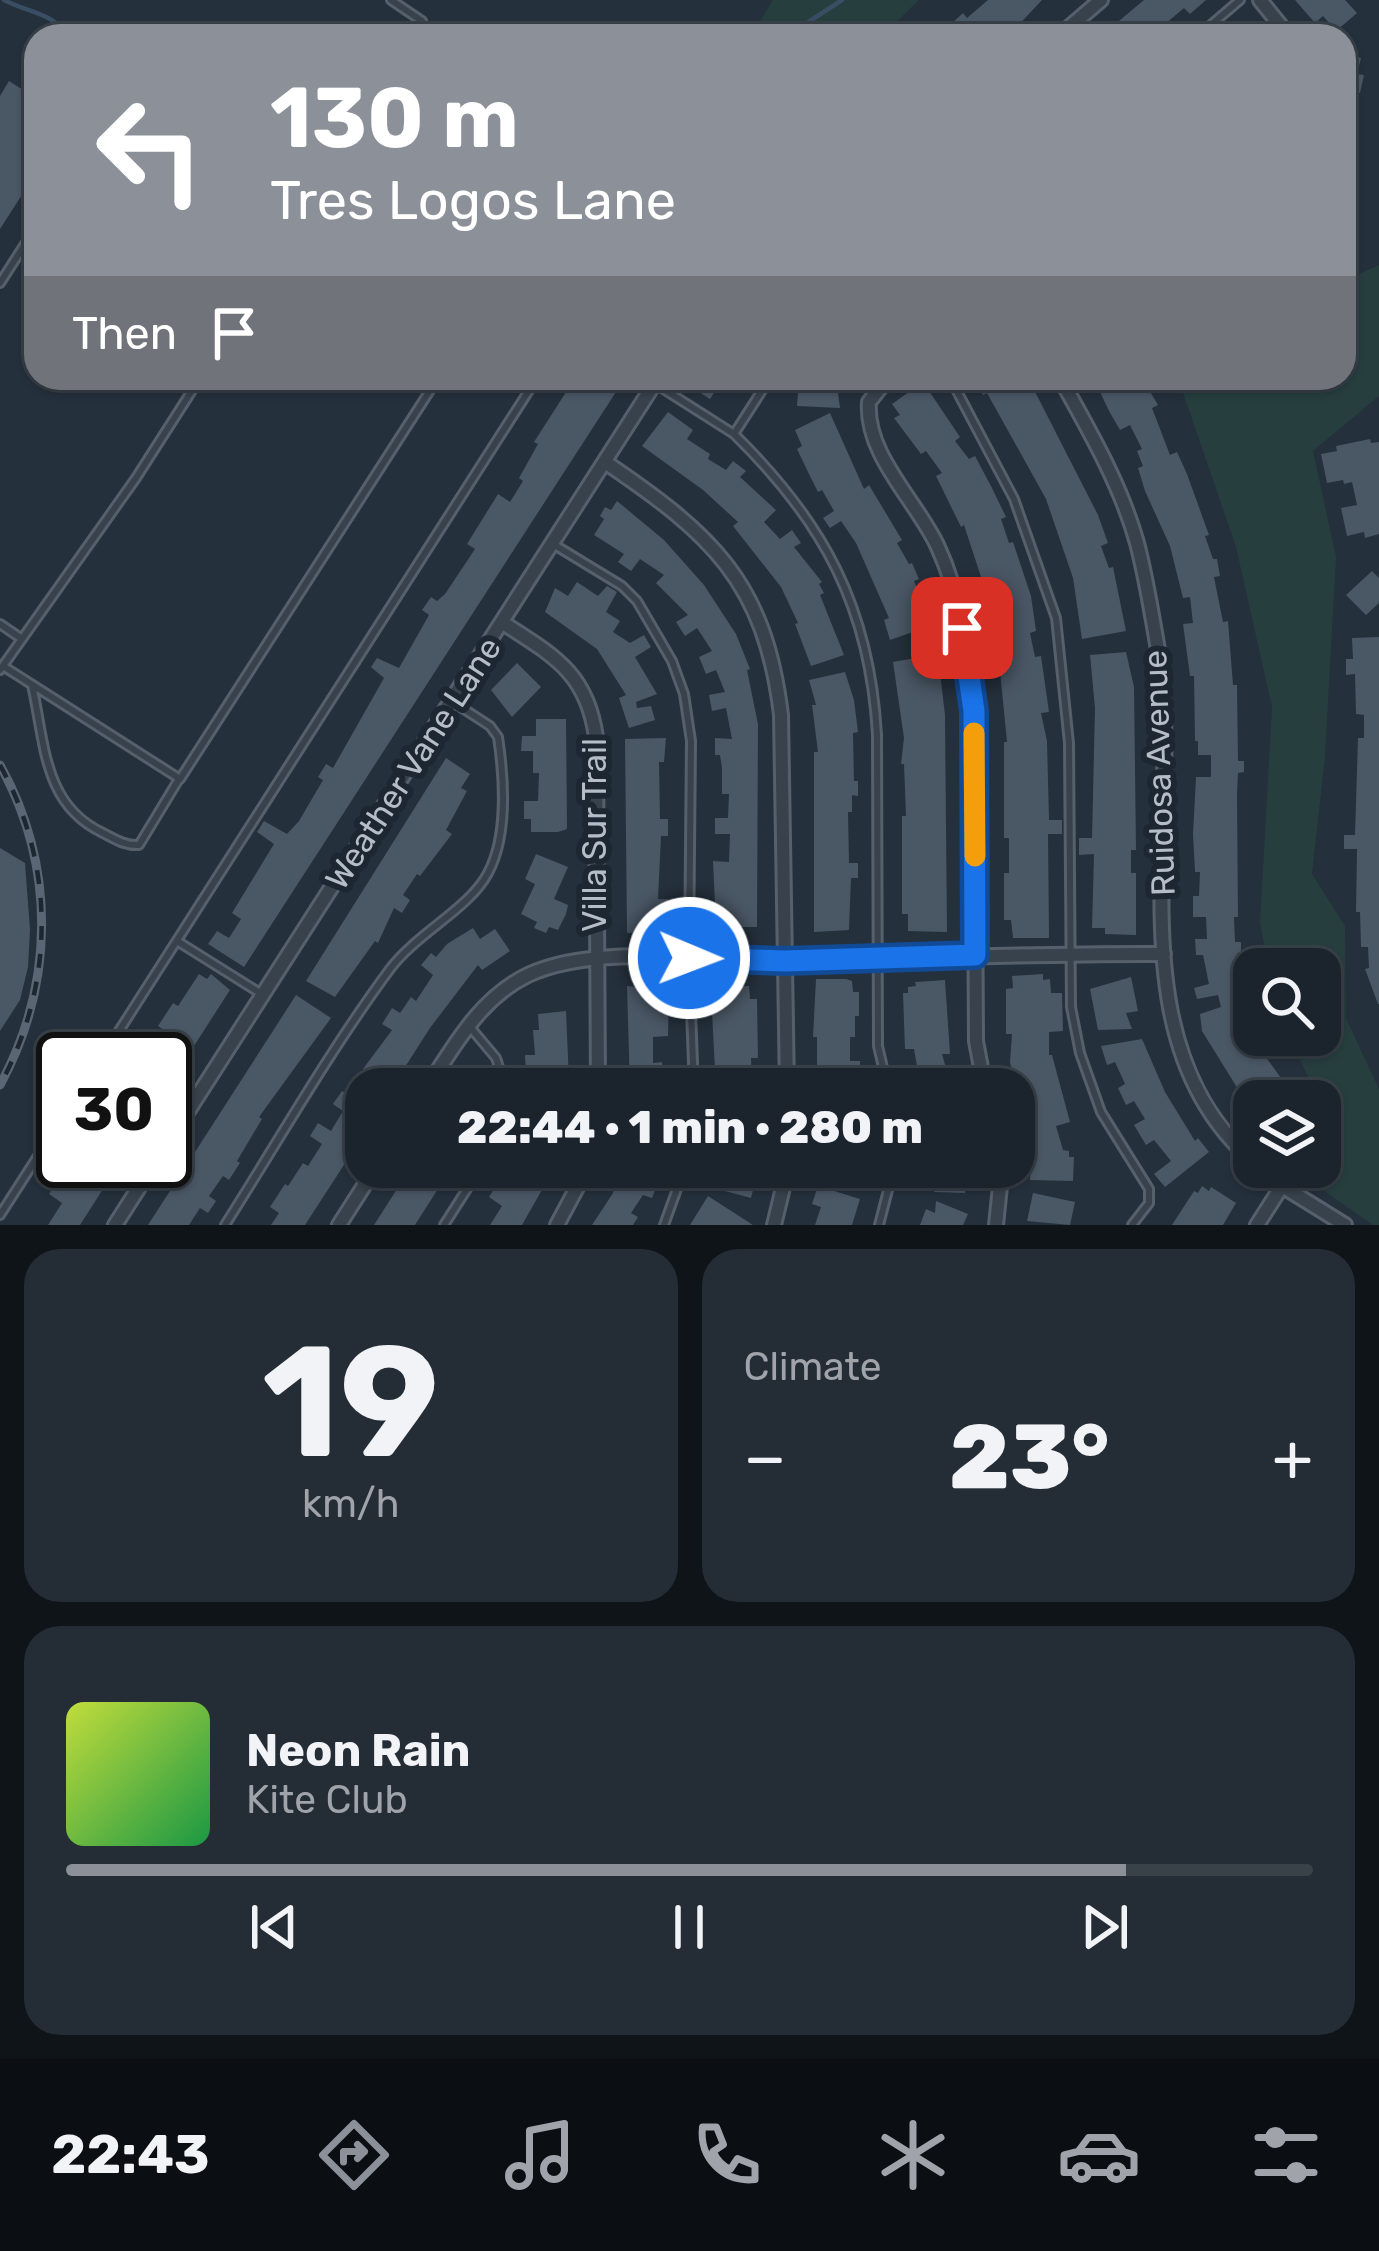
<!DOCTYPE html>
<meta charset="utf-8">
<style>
:root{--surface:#1b242d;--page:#242c35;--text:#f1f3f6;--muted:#a0a4aa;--line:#394149;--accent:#8c9099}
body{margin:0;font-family:Rubik,sans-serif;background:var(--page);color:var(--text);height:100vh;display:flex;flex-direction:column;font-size:45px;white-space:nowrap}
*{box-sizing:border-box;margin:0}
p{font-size:39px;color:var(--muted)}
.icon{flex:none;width:66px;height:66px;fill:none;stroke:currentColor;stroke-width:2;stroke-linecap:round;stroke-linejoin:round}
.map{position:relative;height:1225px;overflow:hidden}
.side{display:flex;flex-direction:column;gap:24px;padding:24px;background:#0f1419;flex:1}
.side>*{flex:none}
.guide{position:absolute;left:24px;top:24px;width:1332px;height:366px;border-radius:36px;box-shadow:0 3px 9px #0004,0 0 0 3px var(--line);background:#8c9099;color:#fff;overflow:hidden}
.tools{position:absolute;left:1233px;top:948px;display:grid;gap:24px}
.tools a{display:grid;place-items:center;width:108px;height:108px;border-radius:24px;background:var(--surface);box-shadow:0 3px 9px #0004,0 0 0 3px var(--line);font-size:60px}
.speed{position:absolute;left:36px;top:1032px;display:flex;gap:24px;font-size:60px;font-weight:700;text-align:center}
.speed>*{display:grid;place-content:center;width:156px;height:156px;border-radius:50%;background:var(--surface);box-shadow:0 3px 9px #0004,0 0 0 3px var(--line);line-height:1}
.speed .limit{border:6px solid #111;border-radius:18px;background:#fff;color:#111}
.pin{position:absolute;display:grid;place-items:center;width:102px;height:102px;color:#fff;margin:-51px;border-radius:24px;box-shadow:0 6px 18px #0006}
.me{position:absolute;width:132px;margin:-66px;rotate:91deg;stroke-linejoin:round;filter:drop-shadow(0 0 9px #0008)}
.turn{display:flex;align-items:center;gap:42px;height:252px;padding:0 48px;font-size:54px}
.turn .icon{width:156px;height:156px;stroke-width:2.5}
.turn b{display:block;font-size:84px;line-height:102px}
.then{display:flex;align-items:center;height:114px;padding:0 48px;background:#0003;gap:24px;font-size:45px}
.big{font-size:90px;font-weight:800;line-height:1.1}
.side .widget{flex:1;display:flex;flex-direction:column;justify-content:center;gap:18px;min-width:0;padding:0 42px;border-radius:36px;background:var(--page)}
.side .dial{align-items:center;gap:0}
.dial b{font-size:156px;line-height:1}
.song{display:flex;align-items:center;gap:36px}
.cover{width:144px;height:144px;border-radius:18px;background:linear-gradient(135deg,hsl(70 70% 55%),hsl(140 70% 35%))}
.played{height:12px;border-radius:6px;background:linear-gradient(90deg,var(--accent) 85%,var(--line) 85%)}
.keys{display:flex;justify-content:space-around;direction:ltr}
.heat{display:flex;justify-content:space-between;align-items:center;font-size:66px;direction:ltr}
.side .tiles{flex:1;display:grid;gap:24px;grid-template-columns:1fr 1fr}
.widget:last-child{grid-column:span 2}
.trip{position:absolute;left:345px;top:1068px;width:690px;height:120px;border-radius:36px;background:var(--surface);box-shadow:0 3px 9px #0004,0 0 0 3px var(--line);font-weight:800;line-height:120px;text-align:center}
.dock{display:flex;height:192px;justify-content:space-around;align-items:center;background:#0b0e12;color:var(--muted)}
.dock .icon{width:84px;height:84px}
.dock .on{color:var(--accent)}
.dock b{font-size:54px;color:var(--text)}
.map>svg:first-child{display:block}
.green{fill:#273e3e}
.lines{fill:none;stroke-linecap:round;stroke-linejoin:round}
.stream{stroke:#394d63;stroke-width:4.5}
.building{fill:#4a5765}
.lane-casing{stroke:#56606a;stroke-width:12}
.street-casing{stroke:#56606a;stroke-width:18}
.lane{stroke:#38424d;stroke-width:6}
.street{stroke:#38424d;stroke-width:12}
.rail-casing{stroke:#5a6673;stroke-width:9}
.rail{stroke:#1d2731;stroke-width:4.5;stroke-dasharray:14;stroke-linecap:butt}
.route-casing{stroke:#114b97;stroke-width:30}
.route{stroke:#1a73e8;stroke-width:21}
.slow{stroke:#f59e0b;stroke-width:21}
.labels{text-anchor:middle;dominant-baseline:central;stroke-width:12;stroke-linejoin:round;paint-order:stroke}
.street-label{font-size:33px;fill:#b4bdc8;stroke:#1d2731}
</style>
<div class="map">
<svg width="1379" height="1225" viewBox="0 0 1379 1225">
<rect width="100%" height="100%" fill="#24303c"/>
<path class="green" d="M 773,0 L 919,0 L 895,23 L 871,36 L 751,36 Z
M 1379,265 L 1379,396 L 1313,451 L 1336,557 L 1325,757 L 1312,874 L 1345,926 L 1346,1018 L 1379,1089 L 1379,1225 L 1373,1225 L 1290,1167 L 1320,1167 L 1320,1101 L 1309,1101 L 1315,1091 L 1288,1035 L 1320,1035 L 1320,969 L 1269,969 L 1260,923 L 1272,707 L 1236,547 L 1178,378 L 1344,378 L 1344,281 Z"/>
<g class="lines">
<path class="stream" d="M 4,0 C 29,13 51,12 69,36
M 787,36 L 842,0"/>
</g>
<path class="building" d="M 988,0 L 1042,0 L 1011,33 L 1003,24 L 989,36 L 938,36 L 963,13 L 967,18 Z
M 1144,0 L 1206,0 L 1190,14 L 1184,8 L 1164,25 L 1174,36 L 1101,36 Z
M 1295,0 L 1345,0 L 1357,13 L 1336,31 L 1323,16 L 1315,23 Z
M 1344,54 L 1361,58 L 1357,74 L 1364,75 L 1360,93 L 1344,89 Z
M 9,81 L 36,98 L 36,173 L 0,229 L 0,96 Z
M 575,378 L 625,378 L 244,967 L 208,944 L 217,931 L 229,938 L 241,919 L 232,913 L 274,844 L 257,832 L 264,821 L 287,834 L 299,821 L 323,780 L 318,777 L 326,764 L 333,768 L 384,678 L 371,667 L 377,658 L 399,668 L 429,615 L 422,610 L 431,597 L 437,601 L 445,594 L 475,549 L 467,544 L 498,494 L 510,502 L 523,481 L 519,478 L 538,444 L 534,442 Z
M 677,378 L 741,378 L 731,393 L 719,385 L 710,399 Z
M 799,378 L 836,378 L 840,408 L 797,406 Z
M 974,378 L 1028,378 L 1098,515 L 1108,543 L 1101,546 L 1109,568 L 1113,567 L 1126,631 L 1082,639 L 1073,578 L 1046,499 L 987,393 L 983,395 Z
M 1101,378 L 1142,378 L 1158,405 L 1152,408 L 1170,455 L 1177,452 L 1187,474 L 1209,535 L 1205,536 L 1213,559 L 1217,559 L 1220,576 L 1214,577 L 1223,622 L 1228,621 L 1233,685 L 1237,685 L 1238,761 L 1244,761 L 1244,772 L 1238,773 L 1237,794 L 1238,917 L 1234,917 L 1235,942 L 1241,942 L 1241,953 L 1237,953 L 1242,974 L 1236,975 L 1240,997 L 1235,998 L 1255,1042 L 1294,1096 L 1286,1101 L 1254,1101 L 1254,1115 L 1202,1031 L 1200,1014 L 1221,1007 L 1218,995 L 1197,999 L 1194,988 L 1209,984 L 1203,955 L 1196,955 L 1195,939 L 1207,939 L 1206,917 L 1193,917 L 1193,896 L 1199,896 L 1200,872 L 1195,872 L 1193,834 L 1196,777 L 1211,777 L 1211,755 L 1198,755 L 1198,741 L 1195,741 L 1194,676 L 1190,676 L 1183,624 L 1193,623 L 1190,597 L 1183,598 L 1170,546 L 1145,491 L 1138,468 L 1143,466 L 1137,451 L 1142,449 L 1130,425 L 1120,430 L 1109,411 L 1095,381 Z
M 923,382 L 960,437 L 955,441 L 969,459 L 975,456 L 992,488 L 1006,517 L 1001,519 L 1009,543 L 1013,542 L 1031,596 L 1036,631 L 1030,633 L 1035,657 L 1041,656 L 1049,712 L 1041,713 L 1047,741 L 1049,820 L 1062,820 L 1062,834 L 1048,834 L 1049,938 L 1013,938 L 1011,920 L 1004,920 L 1004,873 L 1009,873 L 1009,838 L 1004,838 L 1004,742 L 1007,742 L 999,661 L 1006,660 L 1001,636 L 995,637 L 983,583 L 964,525 L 961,527 L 936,476 L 942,473 L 926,451 L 921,454 L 894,418 L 900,415 L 892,404 Z
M 668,412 L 693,430 L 687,439 L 710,454 L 708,459 L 726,470 L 733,461 L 746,471 L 740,477 L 776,510 L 764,522 L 780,539 L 792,530 L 801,543 L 794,547 L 822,582 L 819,584 L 824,593 L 820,595 L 844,655 L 811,666 L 795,624 L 798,623 L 781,587 L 733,526 L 738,522 L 703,490 L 642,446 Z
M 830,413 L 864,489 L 869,485 L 902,540 L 897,543 L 909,564 L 912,563 L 919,579 L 914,581 L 933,625 L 890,640 L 884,620 L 889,618 L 856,543 L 841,521 L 830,528 L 823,518 L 834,511 L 822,490 L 818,492 L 808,472 L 797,449 L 802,446 L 795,430 Z
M 1370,439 L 1371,443 L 1379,442 L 1379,534 L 1365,538 L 1364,532 L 1347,536 L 1341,508 L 1357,505 L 1352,482 L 1344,484 L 1343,480 L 1327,483 L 1321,454 L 1337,451 L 1336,446 Z
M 617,501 L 664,540 L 704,585 L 736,634 L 750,669 L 747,670 L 758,724 L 757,927 L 716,927 L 713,861 L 729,862 L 730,834 L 715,834 L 715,818 L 728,818 L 729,794 L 722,794 L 722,768 L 720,755 L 715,755 L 715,738 L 732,739 L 726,708 L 712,711 L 709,695 L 725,692 L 716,670 L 706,674 L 699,657 L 712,651 L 697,628 L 685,636 L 676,622 L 688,615 L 656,583 L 664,575 L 640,559 L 631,571 L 618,562 L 624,554 L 594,535 L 604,519 L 600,516 L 605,507 L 611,510 Z
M 1372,571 L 1379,578 L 1379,603 L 1366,615 L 1346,595 Z
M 577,582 L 598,596 L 607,586 L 617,592 L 606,612 L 620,621 L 613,632 L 630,643 L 644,635 L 651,647 L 635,657 L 657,694 L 636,702 L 637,708 L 651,706 L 655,720 L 629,728 L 619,698 L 626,695 L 597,649 L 545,612 L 555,588 L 568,596 Z
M 1379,637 L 1379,1004 L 1378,1004 L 1365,969 L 1369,968 L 1368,947 L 1361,947 L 1360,912 L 1356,912 L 1357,849 L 1344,849 L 1344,835 L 1355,835 L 1358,738 L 1364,738 L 1364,715 L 1356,714 L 1355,674 L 1346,675 L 1346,659 L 1353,659 L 1352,638 Z
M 1126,652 L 1134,687 L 1136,850 L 1131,850 L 1131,873 L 1136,873 L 1136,935 L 1105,934 L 1105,928 L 1092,928 L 1094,854 L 1079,855 L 1079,838 L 1092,838 L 1095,708 L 1090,655 Z
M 932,655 L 934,665 L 939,664 L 945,715 L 947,932 L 908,931 L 908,914 L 902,914 L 902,816 L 906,816 L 904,764 L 901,764 L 904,738 L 893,662 Z
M 517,663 L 541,687 L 512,717 L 491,690 Z
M 845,672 L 854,700 L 858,732 L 853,733 L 854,781 L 858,781 L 858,796 L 852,795 L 852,812 L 848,812 L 849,863 L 858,863 L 858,878 L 851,878 L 849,930 L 814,932 L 814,752 L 818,752 L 812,705 L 816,705 L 809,680 Z
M 536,719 L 566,719 L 567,829 L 558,832 L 531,832 L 531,819 L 524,819 L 524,801 L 538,801 L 539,773 L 533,773 L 533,751 L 521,751 L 522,736 L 536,736 Z
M 666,738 L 664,762 L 659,762 L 660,819 L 668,819 L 668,836 L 661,836 L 658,899 L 668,899 L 669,915 L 655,915 L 655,932 L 627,933 L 625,739 Z
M 446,758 L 470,774 L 461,788 L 467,791 L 446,830 L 452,834 L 420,876 L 417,874 L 403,895 L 410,900 L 402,913 L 394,908 L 378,943 L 375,941 L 335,997 L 306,981 Z
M 0,848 L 25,863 L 30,930 L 28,967 L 20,1000 L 0,1031 Z
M 536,854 L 568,867 L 554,899 L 568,905 L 566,914 L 558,930 L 549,927 L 546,933 L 534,928 L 537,922 L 521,914 L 535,884 L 525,879 Z
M 473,928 L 480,939 L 495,929 L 510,951 L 482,970 L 478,965 L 430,1028 L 391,1089 L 366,1089 L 366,1131 L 305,1225 L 271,1225 L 279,1213 L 270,1207 L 285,1184 L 288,1186 L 303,1163 L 308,1166 L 322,1144 L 310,1136 L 318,1123 L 331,1131 L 343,1111 L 333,1104 L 342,1091 L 354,1098 L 370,1074 L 363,1069 L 392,1030 L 382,1024 L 392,1008 L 400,1013 L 411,997 L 416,1001 L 433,975 L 421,965 L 431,953 L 436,957 L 447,944 Z
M 199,974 L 207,979 L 211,974 L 230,990 L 165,1091 L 165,1059 L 150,1059 L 167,1032 L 158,1026 L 173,1003 L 178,1006 Z
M 1043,974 L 1043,980 L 1050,979 L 1051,993 L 1062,993 L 1063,1031 L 1049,1032 L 1049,1055 L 1052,1055 L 1070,1122 L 1056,1126 L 1063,1150 L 1069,1151 L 1069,1157 L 1074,1157 L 1073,1181 L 1030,1180 L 1032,1146 L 1024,1129 L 1010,1062 L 1012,1034 L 1006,1034 L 1006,989 L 1013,988 L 1012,976 Z
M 1131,977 L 1138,1011 L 1126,1013 L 1132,1029 L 1098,1030 L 1090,989 Z
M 816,979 L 846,979 L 852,981 L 853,992 L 859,992 L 859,1016 L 855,1016 L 855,1037 L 850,1037 L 850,1061 L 860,1061 L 861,1088 L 824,1089 L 824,1082 L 817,1083 L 817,1037 L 813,1037 Z
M 945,980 L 950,1054 L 942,1054 L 951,1086 L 921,1089 L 914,1049 L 905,1049 L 903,993 L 908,993 L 908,987 L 916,986 L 915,982 Z
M 637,981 L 652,981 L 652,995 L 669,995 L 668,1036 L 653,1037 L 653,1063 L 662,1062 L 664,1076 L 657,1077 L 658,1089 L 630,1089 L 627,986 L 637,987 Z
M 749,986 L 750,999 L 757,999 L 758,1058 L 751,1058 L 752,1089 L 716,1089 L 711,993 L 720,993 L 720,987 Z
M 296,995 L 331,1018 L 259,1117 L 262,1119 L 237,1161 L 240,1163 L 229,1180 L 223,1176 L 209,1196 L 216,1201 L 208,1213 L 200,1208 L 189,1225 L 148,1225 Z
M 566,1011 L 569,1080 L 561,1080 L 562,1086 L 544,1087 L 544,1073 L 526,1074 L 525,1055 L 535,1055 L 533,1030 L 539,1030 L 538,1014 Z
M 1142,1039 L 1165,1092 L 1195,1141 L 1198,1138 L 1209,1152 L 1165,1187 L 1154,1174 L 1171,1161 L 1154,1140 L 1146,1145 L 1134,1125 L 1145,1119 L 1134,1101 L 1126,1105 L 1118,1088 L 1125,1084 L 1115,1062 L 1107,1065 L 1101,1046 Z
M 71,1161 L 121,1161 L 80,1225 L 48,1225 L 62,1203 L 49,1194 Z
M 411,1167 L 452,1167 L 415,1225 L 374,1225 Z
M 508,1167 L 555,1167 L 522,1225 L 490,1225 L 502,1206 L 489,1197 Z
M 620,1167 L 648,1167 L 662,1172 L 652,1198 L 643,1195 L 631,1213 L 638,1217 L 633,1225 L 592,1225 L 613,1193 Z
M 716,1167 L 759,1167 L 751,1198 L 710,1187 Z
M 928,1167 L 972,1167 L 972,1181 L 965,1181 L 965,1193 L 934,1192 L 937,1185 L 927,1185 Z
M 818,1186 L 860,1199 L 852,1225 L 815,1225 L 821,1207 L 812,1204 Z
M 1202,1186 L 1209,1191 L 1211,1187 L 1236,1203 L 1223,1225 L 1172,1225 L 1194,1191 L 1198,1193 Z
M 1033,1193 L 1075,1202 L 1070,1225 L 1027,1221 Z
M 708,1196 L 753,1225 L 690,1225 Z
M 936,1201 L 968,1214 L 963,1225 L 920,1225 L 926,1209 L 935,1213 Z"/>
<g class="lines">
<g class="lane-casing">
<path id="lane" d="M 391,0 L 422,21 L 425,30 L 421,36
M 1198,36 L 1240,0
M 0,283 L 36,227
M 950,378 L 1014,499 L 1056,618 L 1069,743 L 1071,1007 L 1080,1053 L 1101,1112 L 1149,1189 L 1149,1203 L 1132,1225
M 657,385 L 734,434 L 770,378
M 734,434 C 824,522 870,608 877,735 L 878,1046 L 888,1089
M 553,544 L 622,586 L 637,601 L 672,661 L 684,694 L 691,741 L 689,958 L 694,1089
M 0,624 L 22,639
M 3,666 L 180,779 L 438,378
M 0,670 L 136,478 L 200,378
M 32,685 C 45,743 43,805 103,833 C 115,839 125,846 139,845 L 179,779
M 177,941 L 260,993
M 470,1027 L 496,1058 L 506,1089
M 101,1059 L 537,378
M 0,1215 L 63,1117
M 225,1225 C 279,1140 330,1050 390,969 C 417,933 470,908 488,873 C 508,836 504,777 498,737 L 490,726 L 453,702
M 444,1225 L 481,1167
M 664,1225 L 685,1167
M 879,1225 L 894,1167"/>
</g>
<g class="street-casing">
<path id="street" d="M 1260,0 L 1289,36
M 1059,36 L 1101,0
M 888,378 L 869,402 C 865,454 915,499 937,545 C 961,596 969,655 974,711 L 976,1041 L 985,1089
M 1060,378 C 1089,430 1121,485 1137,543 C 1146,577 1152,615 1158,650 C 1185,815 1109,1038 1254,1162
M 605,462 C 711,534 765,581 781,715 L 787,1089
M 503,623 C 554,656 587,673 596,737 L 598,1089
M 426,1089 C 454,1046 480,998 528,975 C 596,943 714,961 790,961 C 915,959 1039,953 1164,954
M 165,1147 L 658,378
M 1260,1167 L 1282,1186 L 1345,1225
M 115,1225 L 156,1161
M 339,1225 L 376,1167
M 557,1225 L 588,1167
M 774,1225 L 788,1167
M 996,1225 L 1002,1167
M 1257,1225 L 1282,1186"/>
</g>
<use href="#lane" class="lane"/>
<use href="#street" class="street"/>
<g class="rail-casing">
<path id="rail" d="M 0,765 C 56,866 55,984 0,1085"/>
</g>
<use href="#rail" class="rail"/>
</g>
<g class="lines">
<g class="route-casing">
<path id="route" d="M 689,958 L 785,961 L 975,955 L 974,711 L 962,628"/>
</g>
<use href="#route" class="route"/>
<path class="slow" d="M 974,733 L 975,856"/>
</g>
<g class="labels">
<g class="street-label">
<text transform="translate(413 763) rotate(-57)">Weather Vane Lane</text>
<text transform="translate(1159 773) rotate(-92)">Ruidosa Avenue</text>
<text transform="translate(594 835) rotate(-90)">Villa Sur Trail</text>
</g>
</g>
</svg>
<div class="tools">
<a><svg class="icon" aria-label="search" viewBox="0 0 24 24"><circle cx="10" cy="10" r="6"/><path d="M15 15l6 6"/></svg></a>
<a><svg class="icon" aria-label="layers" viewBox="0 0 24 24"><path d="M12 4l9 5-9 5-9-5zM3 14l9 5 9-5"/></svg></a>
</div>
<div class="speed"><div class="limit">30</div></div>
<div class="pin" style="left:962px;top:628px;background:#d93025"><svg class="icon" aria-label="arrive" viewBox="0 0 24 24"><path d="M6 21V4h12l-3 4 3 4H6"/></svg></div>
<svg class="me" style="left:689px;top:958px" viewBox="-20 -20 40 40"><circle r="17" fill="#1a73e8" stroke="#fff" stroke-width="3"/><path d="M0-11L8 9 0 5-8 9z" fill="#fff"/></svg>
<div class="trip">22:44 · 1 min · 280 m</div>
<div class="guide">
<div class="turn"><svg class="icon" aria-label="left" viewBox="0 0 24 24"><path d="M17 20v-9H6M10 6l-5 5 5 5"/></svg><div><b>130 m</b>Tres Logos Lane</div></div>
<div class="then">Then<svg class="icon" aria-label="arrive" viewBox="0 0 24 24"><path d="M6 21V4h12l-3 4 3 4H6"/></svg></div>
</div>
</div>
<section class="side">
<div class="tiles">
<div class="widget dial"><b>19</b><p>km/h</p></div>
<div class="widget"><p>Climate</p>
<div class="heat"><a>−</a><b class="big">23°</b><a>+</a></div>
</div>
<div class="widget">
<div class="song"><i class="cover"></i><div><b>Neon Rain</b><p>Kite Club</p></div></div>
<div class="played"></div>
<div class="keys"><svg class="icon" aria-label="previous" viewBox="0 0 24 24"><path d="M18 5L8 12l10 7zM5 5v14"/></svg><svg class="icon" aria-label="pause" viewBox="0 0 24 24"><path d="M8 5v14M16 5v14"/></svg><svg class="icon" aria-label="next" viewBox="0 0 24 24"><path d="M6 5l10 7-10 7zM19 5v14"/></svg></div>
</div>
</div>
</section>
<nav class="dock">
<b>22:43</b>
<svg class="icon on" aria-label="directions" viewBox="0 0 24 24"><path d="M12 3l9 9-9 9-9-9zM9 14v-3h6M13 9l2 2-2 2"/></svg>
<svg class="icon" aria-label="music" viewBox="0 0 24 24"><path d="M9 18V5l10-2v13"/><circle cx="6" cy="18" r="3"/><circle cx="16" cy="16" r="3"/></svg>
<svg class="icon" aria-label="phone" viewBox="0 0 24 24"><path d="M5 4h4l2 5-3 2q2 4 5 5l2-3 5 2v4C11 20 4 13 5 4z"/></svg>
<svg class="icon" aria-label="climate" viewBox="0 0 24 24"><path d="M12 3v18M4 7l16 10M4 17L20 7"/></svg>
<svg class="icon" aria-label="car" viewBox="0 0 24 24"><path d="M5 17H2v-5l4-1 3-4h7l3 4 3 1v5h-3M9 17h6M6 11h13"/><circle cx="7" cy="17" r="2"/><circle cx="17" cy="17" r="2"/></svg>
<svg class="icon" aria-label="filters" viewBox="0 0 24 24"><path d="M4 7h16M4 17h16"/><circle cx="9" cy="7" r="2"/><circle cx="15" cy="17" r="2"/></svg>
</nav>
